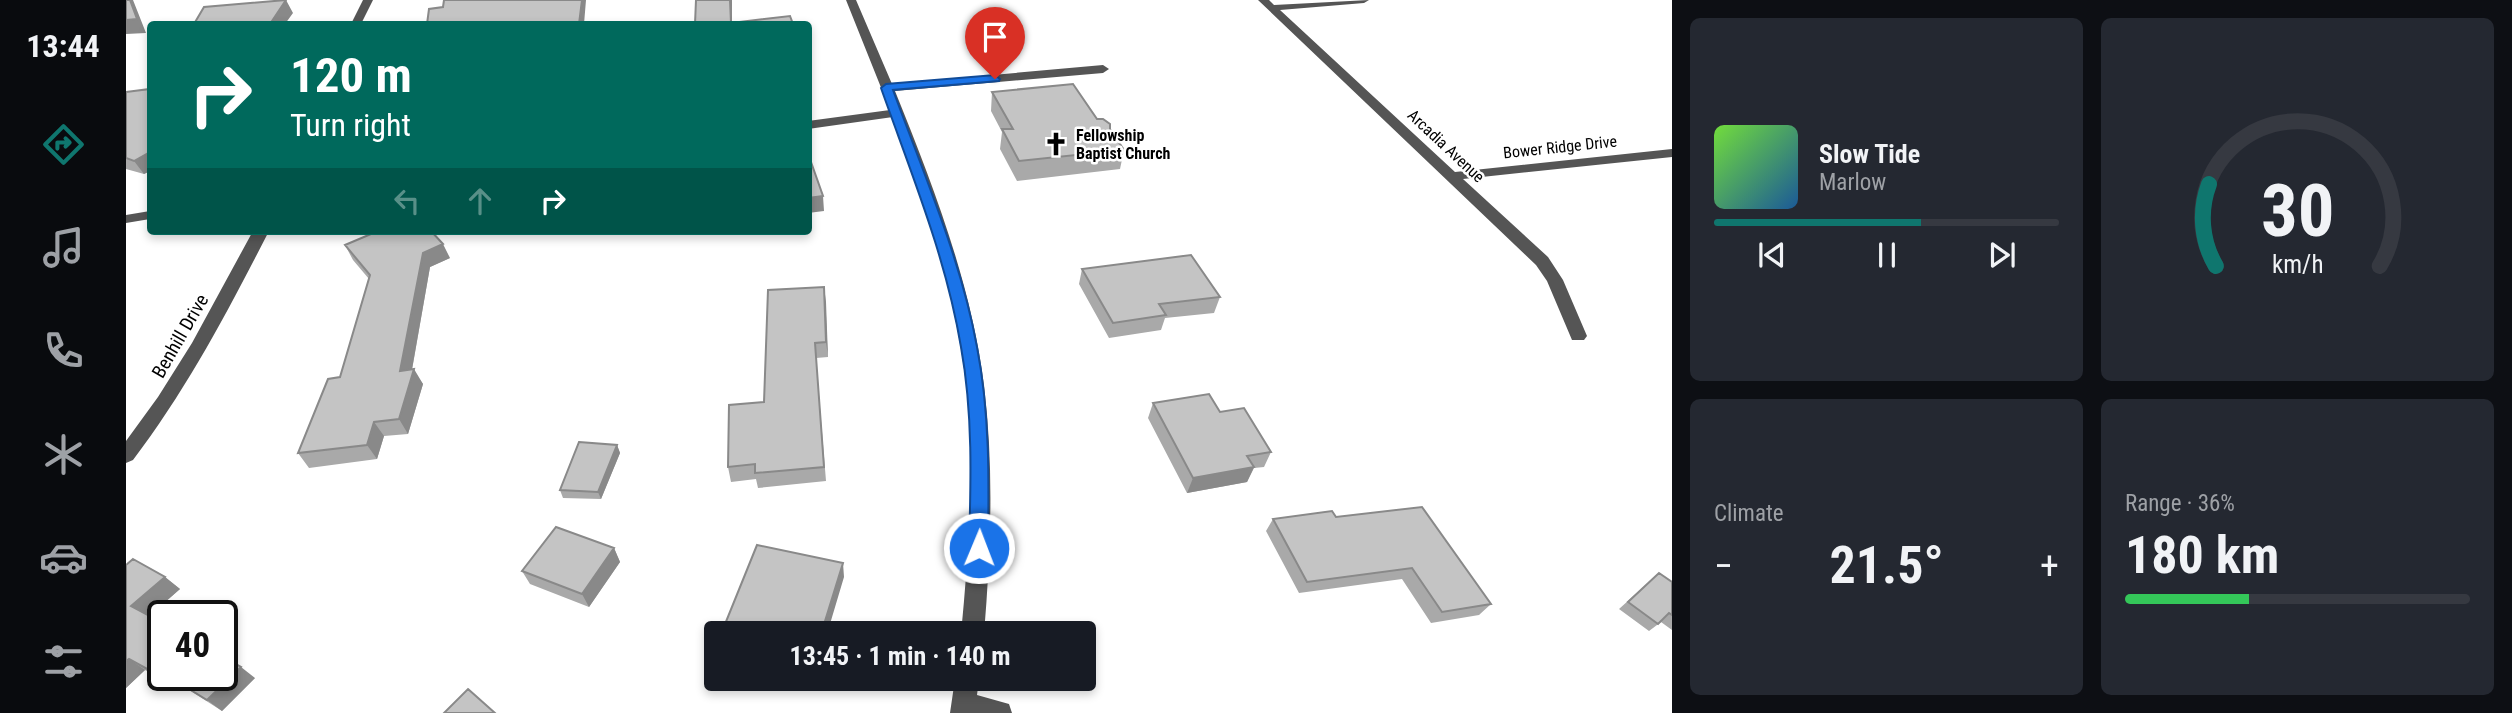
<!DOCTYPE html>
<meta charset="utf-8">
<style>
:root{--surface:#171b24;--page:#242831;--text:#f1f3f6;--muted:#9ea1a6;--line:#363941;--accent:#0f766e}
body{margin:0;font-family:"Roboto Condensed",sans-serif;background:var(--page);color:var(--text);height:100vh;display:flex;flex-direction:column;font-size:26px;white-space:nowrap}
*{box-sizing:border-box;margin:0}
p{font-size:23px;color:var(--muted)}
.icon{flex:none;width:38px;height:38px;fill:none;stroke:currentColor;stroke-width:2;stroke-linecap:round;stroke-linejoin:round}
.map{position:relative;flex:1;overflow:hidden}
.side{display:flex;flex-direction:column;gap:18px;padding:18px;background:#0d0f14;width:840px}
.side>*{flex:none}
.banner{position:absolute;left:21px;top:21px;width:665px;height:214px;border-radius:7px;box-shadow:0 4px 10px #0003;background:#00695c;color:#fff;overflow:hidden}
.speed{position:absolute;left:21px;top:600px;display:flex;gap:14px;font-size:35px;font-weight:700;text-align:center}
.speed>*{display:grid;place-content:center;width:91px;height:91px;border-radius:50%;background:var(--surface);box-shadow:0 4px 10px #0003;line-height:1}
.speed .limit{border:4px solid #111;border-radius:10px;background:#fff;color:#111}
.pin{position:absolute;display:grid;place-items:center;width:60px;height:60px;color:#fff;margin:-72px -30px;border-radius:50% 50% 50% 0;rotate:-45deg;box-shadow:0 0 7px #0007}
.pin .icon{rotate:45deg}
.me{position:absolute;width:77px;margin:-38px;rotate:1deg;stroke-linejoin:round;filter:drop-shadow(0 0 5px #0008)}
.turn{display:flex;align-items:center;gap:24px;height:147px;padding:0 28px;font-size:32px}
.turn .icon{width:91px;height:91px;stroke-width:2.5}
.turn b{display:block;font-size:49px;line-height:60px}
.lanes{display:flex;align-items:center;height:66px;padding:0 28px;background:#0003;justify-content:center;gap:35px;direction:ltr}
.lanes .off{opacity:.35}
.big{font-size:52px;font-weight:700;line-height:1.1}
.side .tile{flex:1;display:flex;flex-direction:column;justify-content:center;gap:10px;min-width:0;padding:0 24px;border-radius:10px;background:var(--page)}
.side .dial{align-items:center;gap:0}
.dial svg{height:182px;overflow:visible;fill:none;stroke:var(--line);stroke-width:7;stroke-linecap:round;text-anchor:middle}
.dial text{fill:var(--text);stroke:none}
.song{display:flex;align-items:center;gap:21px}
.cover{width:84px;height:84px;border-radius:10px;background:linear-gradient(135deg,hsl(100 70% 55%),hsl(210 70% 35%))}
.played{height:7px;border-radius:4px;background:linear-gradient(90deg,var(--accent) 60%,var(--line) 60%)}
.keys{display:flex;justify-content:space-around;direction:ltr}
.heat{display:flex;justify-content:space-between;align-items:center;font-size:38px;direction:ltr}
.charge{height:10px;border-radius:5px;background:linear-gradient(90deg,#34c759 36%,var(--line) 0)}
.side .tiles{flex:1;display:grid;gap:18px;grid-template-columns:repeat(2,1fr)}
.trip{position:absolute;left:578px;top:621px;width:392px;height:70px;border-radius:7px;background:var(--surface);box-shadow:0 4px 10px #0003;font-weight:700;line-height:70px;text-align:center}
main{display:flex;flex:1;min-height:0}
.tabs{display:flex;flex-direction:column;width:126px;justify-content:space-around;align-items:center;background:#090b0e;color:var(--muted)}
.tabs .icon{width:49px;height:49px}
.tabs .active{color:var(--accent)}
.tabs b{font-size:32px;color:var(--text)}
.map>svg:first-child{display:block}
.lines{fill:none;stroke-linecap:round;stroke-linejoin:round}
.minor{fill:#555;fill-rule:evenodd}
.wall{fill:#a9a9a9}
.shaded-wall{fill:#898989}
.building{fill:#c4c4c4;stroke:#898989;stroke-width:2}
.route{fill:#1a73e8;stroke:#114b97;stroke-width:2}
.labels{text-anchor:middle;dominant-baseline:central;stroke-width:5;stroke-linejoin:round;paint-order:stroke}
.far-poi-label{font-size:16px;font-weight:bold;fill:#000;stroke:#fff;text-anchor:start}
.far-street-label{font-size:16px;fill:#000;stroke:#fff}
.street-label{font-size:19px;fill:#000;stroke:#fff}
</style>
<main>
<nav class="tabs">
<b>13:44</b>
<svg class="icon active" aria-label="directions" viewBox="0 0 24 24"><path d="M12 3l9 9-9 9-9-9zM9 14v-3h6M13 9l2 2-2 2"/></svg>
<svg class="icon" aria-label="music" viewBox="0 0 24 24"><path d="M9 18V5l10-2v13"/><circle cx="6" cy="18" r="3"/><circle cx="16" cy="16" r="3"/></svg>
<svg class="icon" aria-label="phone" viewBox="0 0 24 24"><path d="M5 4h4l2 5-3 2q2 4 5 5l2-3 5 2v4C11 20 4 13 5 4z"/></svg>
<svg class="icon" aria-label="climate" viewBox="0 0 24 24"><path d="M12 3v18M4 7l16 10M4 17L20 7"/></svg>
<svg class="icon" aria-label="car" viewBox="0 0 24 24"><path d="M5 17H2v-5l4-1 3-4h7l3 4 3 1v5h-3M9 17h6M6 11h13"/><circle cx="7" cy="17" r="2"/><circle cx="17" cy="17" r="2"/></svg>
<svg class="icon" aria-label="filters" viewBox="0 0 24 24"><path d="M4 7h16M4 17h16"/><circle cx="9" cy="7" r="2"/><circle cx="15" cy="17" r="2"/></svg>
</nav>
<div class="map">
<svg width="1546" height="713" viewBox="0 0 1546 713">
<rect width="100%" height="100%" fill="#fff"/>
<g class="lines">
<path class="minor" d="M 237,0 L 247,0 L 235,24 L 225,24 Z
M 720,0 L 730,0 L 766,84 L 977,65 L 983,69 L 977,73 L 769,91 C 807,185 845,283 858,385 C 868,468 865,550 858,634 L 835,634 C 843,550 849,467 840,384 C 829,292 800,203 767,117 L 682,129 L 682,121 L 764,110 Z
M 1132,0 L 1143,0 L 1148,5 L 1243,0 L 1238,3 L 1154,10 L 1329,172 L 1546,149 L 1546,157 L 1337,179 L 1422,257 L 1437,280 L 1461,336 L 1458,340 L 1446,340 L 1421,281 L 1410,265 Z
M 24,211 L 24,219 L 0,223 L 0,215 Z
M 127,231 L 143,231 C 102,311 61,389 7,460 L 0,463 L 0,441 L 32,397 L 66,343 Z
M 829,679 L 853,679 L 851,695 L 883,704 L 886,713 L 824,713 Z"/>
</g>
<path class="wall" d="M 24,89 L 24,171 L 18,174 L 0,169 L 0,92 Z
M 866,92 L 971,119 L 984,129 L 998,150 L 994,169 L 891,181 L 874,149 L 876,132 L 865,111 Z
M 219,245 L 324,258 L 304,267 L 286,370 L 297,384 L 282,434 L 258,436 L 251,459 L 183,468 L 172,453 L 214,377 L 243,279 L 227,260 Z
M 956,269 L 1094,297 L 1088,313 L 1039,318 L 1035,330 L 983,338 L 953,284 Z
M 698,287 L 702,357 L 690,358 L 700,481 L 632,488 L 630,479 L 605,482 L 602,467 L 638,402 Z
M 1027,403 L 1094,412 L 1145,452 L 1138,467 L 1128,468 L 1121,482 L 1061,493 L 1022,418 Z
M 491,445 L 494,453 L 475,499 L 437,498 L 434,490 Z
M 1210,517 L 1365,604 L 1353,615 L 1305,623 L 1276,579 L 1173,593 L 1140,531 L 1147,519 Z
M 488,548 L 494,562 L 463,607 L 404,584 L 396,571 Z
M 0,565 L 39,577 L 54,589 L 23,616 L 37,676 L 96,676 L 129,678 L 96,711 L 43,677 L 39,681 L 19,670 L 0,688 Z
M 1533,573 L 1546,582 L 1546,630 L 1535,622 L 1523,631 L 1493,609 Z"/>
<path class="shaded-wall" d="M 4,0 L 7,0 L 20,33 L 0,34 L 0,20 Z
M 160,0 L 167,13 L 159,24 L 144,24 Z
M 456,0 L 460,0 L 458,24 L 453,24 Z
M 604,0 L 606,0 L 606,24 L 605,24 Z
M 24,152 L 24,171 L 18,174 L 8,161 Z
M 697,196 L 698,211 L 682,213 L 682,198 Z
M 317,244 L 324,258 L 304,267 L 283,386 L 274,371 L 297,253 Z
M 698,287 L 700,302 L 702,357 L 700,342 Z
M 288,369 L 297,384 L 282,434 L 273,419 Z
M 248,422 L 258,436 L 251,459 L 241,445 Z
M 491,445 L 494,453 L 475,499 L 472,492 Z
M 1128,467 L 1121,482 L 1061,493 L 1067,478 Z
M 488,548 L 494,562 L 463,607 L 456,594 Z
M 717,563 L 718,577 L 701,634 L 695,634 Z
M 39,577 L 54,589 L 21,618 L 5,606 Z
M 3,659 L 19,670 L 0,688 L 0,661 Z
M 27,666 L 37,673 L 37,676 L 41,676 L 43,677 L 39,681 L 23,670 Z
M 115,667 L 129,678 L 96,711 L 81,700 Z"/>
<path class="building" d="M 0,0 L 4,0 L 11,19 L 0,20 Z
M 160,0 L 144,24 L 68,24 L 78,7 Z
M 318,0 L 456,0 L 453,24 L 301,24 L 303,9 L 317,7 Z
M 570,0 L 604,0 L 605,23 L 664,16 L 667,24 L 569,24 Z
M 947,84 L 971,119 L 977,119 L 984,124 L 984,129 L 998,150 L 893,161 L 876,129 L 887,129 L 866,92 Z
M 24,89 L 24,152 L 8,161 L 0,158 L 0,92 Z
M 685,162 L 697,196 L 682,198 L 682,163 Z
M 252,231 L 305,231 L 317,244 L 297,253 L 274,371 L 288,369 L 273,419 L 248,422 L 241,445 L 172,453 L 202,379 L 214,377 L 244,275 L 219,245 Z
M 1065,255 L 1094,297 L 1033,304 L 1040,315 L 987,323 L 956,269 Z
M 698,287 L 700,342 L 689,343 L 698,467 L 629,473 L 629,464 L 602,467 L 603,405 L 638,402 L 642,290 Z
M 1083,394 L 1094,412 L 1118,408 L 1145,452 L 1121,456 L 1128,467 L 1067,478 L 1027,403 Z
M 453,442 L 491,445 L 472,492 L 434,490 Z
M 1296,507 L 1365,604 L 1316,612 L 1286,568 L 1181,582 L 1147,519 L 1206,511 L 1210,517 Z
M 430,527 L 488,548 L 456,594 L 396,571 Z
M 631,545 L 717,563 L 695,634 L 595,634 Z
M 7,559 L 39,577 L 5,606 L 37,623 L 37,672 L 27,666 L 23,670 L 3,659 L 0,661 L 0,565 Z
M 1533,573 L 1546,582 L 1546,615 L 1543,613 L 1532,624 L 1502,602 Z
M 96,656 L 115,667 L 81,700 L 42,676 L 96,676 Z
M 342,689 L 369,713 L 318,713 Z"/>
<path class="route" d="M 869,75 L 874,79 L 873,81 L 767,90 C 798,175 835,259 851,347 C 864,414 863,481 862,548 L 860,554 L 853,557 L 846,554 L 843,548 C 845,481 847,413 835,347 C 820,257 785,173 755,88 L 760,84 Z"/>
<defs>
<g id="church-bare" transform="scale(1.89)"><path d="M-1.2-6h2.4v3.5h3.3v2.4h-3.3V6h-2.4V-.1h-3.3v-2.4h3.3Z" fill="#000" stroke="#fff" stroke-width="2.5" paint-order="stroke"/></g>
</defs>
<g fill-rule="evenodd">
<use href="#church-bare" x="930" y="144"/>
</g>
<g class="labels">
<g class="far-poi-label">
<text x="950" y="135">Fellowship<tspan x="950" dy="18">Baptist Church</tspan></text>
</g>
<g class="far-street-label">
<text transform="translate(1320 146) rotate(43)">Arcadia Avenue</text>
<text transform="translate(1434 147) rotate(-6)">Bower Ridge Drive</text>
</g>
<g class="street-label">
<text transform="translate(54 336) rotate(-60)">Benhill Drive</text>
</g>
</g>
</svg>
<div class="speed"><div class="limit">40</div></div>
<div class="pin" style="left:869px;top:79px;background:#d93025"><svg class="icon" aria-label="arrive" viewBox="0 0 24 24"><path d="M6 21V4h12l-3 4 3 4H6"/></svg></div>
<svg class="me" style="left:853px;top:548px" viewBox="-20 -20 40 40"><circle r="17" fill="#1a73e8" stroke="#fff" stroke-width="3"/><path d="M0-11L8 9 0 5-8 9z" fill="#fff"/></svg>
<div class="trip">13:45 · 1 min · 140 m</div>
<div class="banner">
<div class="turn"><svg class="icon" aria-label="right" viewBox="0 0 24 24"><path d="M7 20v-9h11M14 6l5 5-5 5"/></svg><div><b>120 m</b>Turn right</div></div>
<div class="lanes"><svg class="icon off" aria-label="left" viewBox="0 0 24 24"><path d="M17 20v-9H6M10 6l-5 5 5 5"/></svg><svg class="icon off" aria-label="ahead" viewBox="0 0 24 24"><path d="M12 20V5M6 11l6-6 6 6"/></svg><svg class="icon" aria-label="right" viewBox="0 0 24 24"><path d="M7 20v-9h11M14 6l5 5-5 5"/></svg></div>
</div>
</div>
<section class="side">
<div class="tiles">
<div class="tile">
<div class="song"><i class="cover"></i><div><b>Slow Tide</b><p>Marlow</p></div></div>
<div class="played"></div>
<div class="keys"><svg class="icon" aria-label="previous" viewBox="0 0 24 24"><path d="M18 5L8 12l10 7zM5 5v14"/></svg><svg class="icon" aria-label="pause" viewBox="0 0 24 24"><path d="M8 5v14M16 5v14"/></svg><svg class="icon" aria-label="next" viewBox="0 0 24 24"><path d="M6 5l10 7-10 7zM19 5v14"/></svg></div>
</div>
<div class="tile dial"><svg viewBox="0 0 100 80">
<path d="M14 69A42 42 0 1 1 86 69"/>
<path d="M14 69A42 42 0 0 1 11 33" stroke="#0f766e"/>
<text x="50" y="56" font-size="32" font-weight="700">30</text>
<text x="50" y="72" font-size="11">km/h</text>
</svg></div>
<div class="tile"><p>Climate</p>
<div class="heat"><a>−</a><b class="big">21.5°</b><a>+</a></div>
</div>
<div class="tile"><p>Range · 36%</p><b class="big">180 km</b><div class="charge"></div></div>
</div>
</section>
</main>
